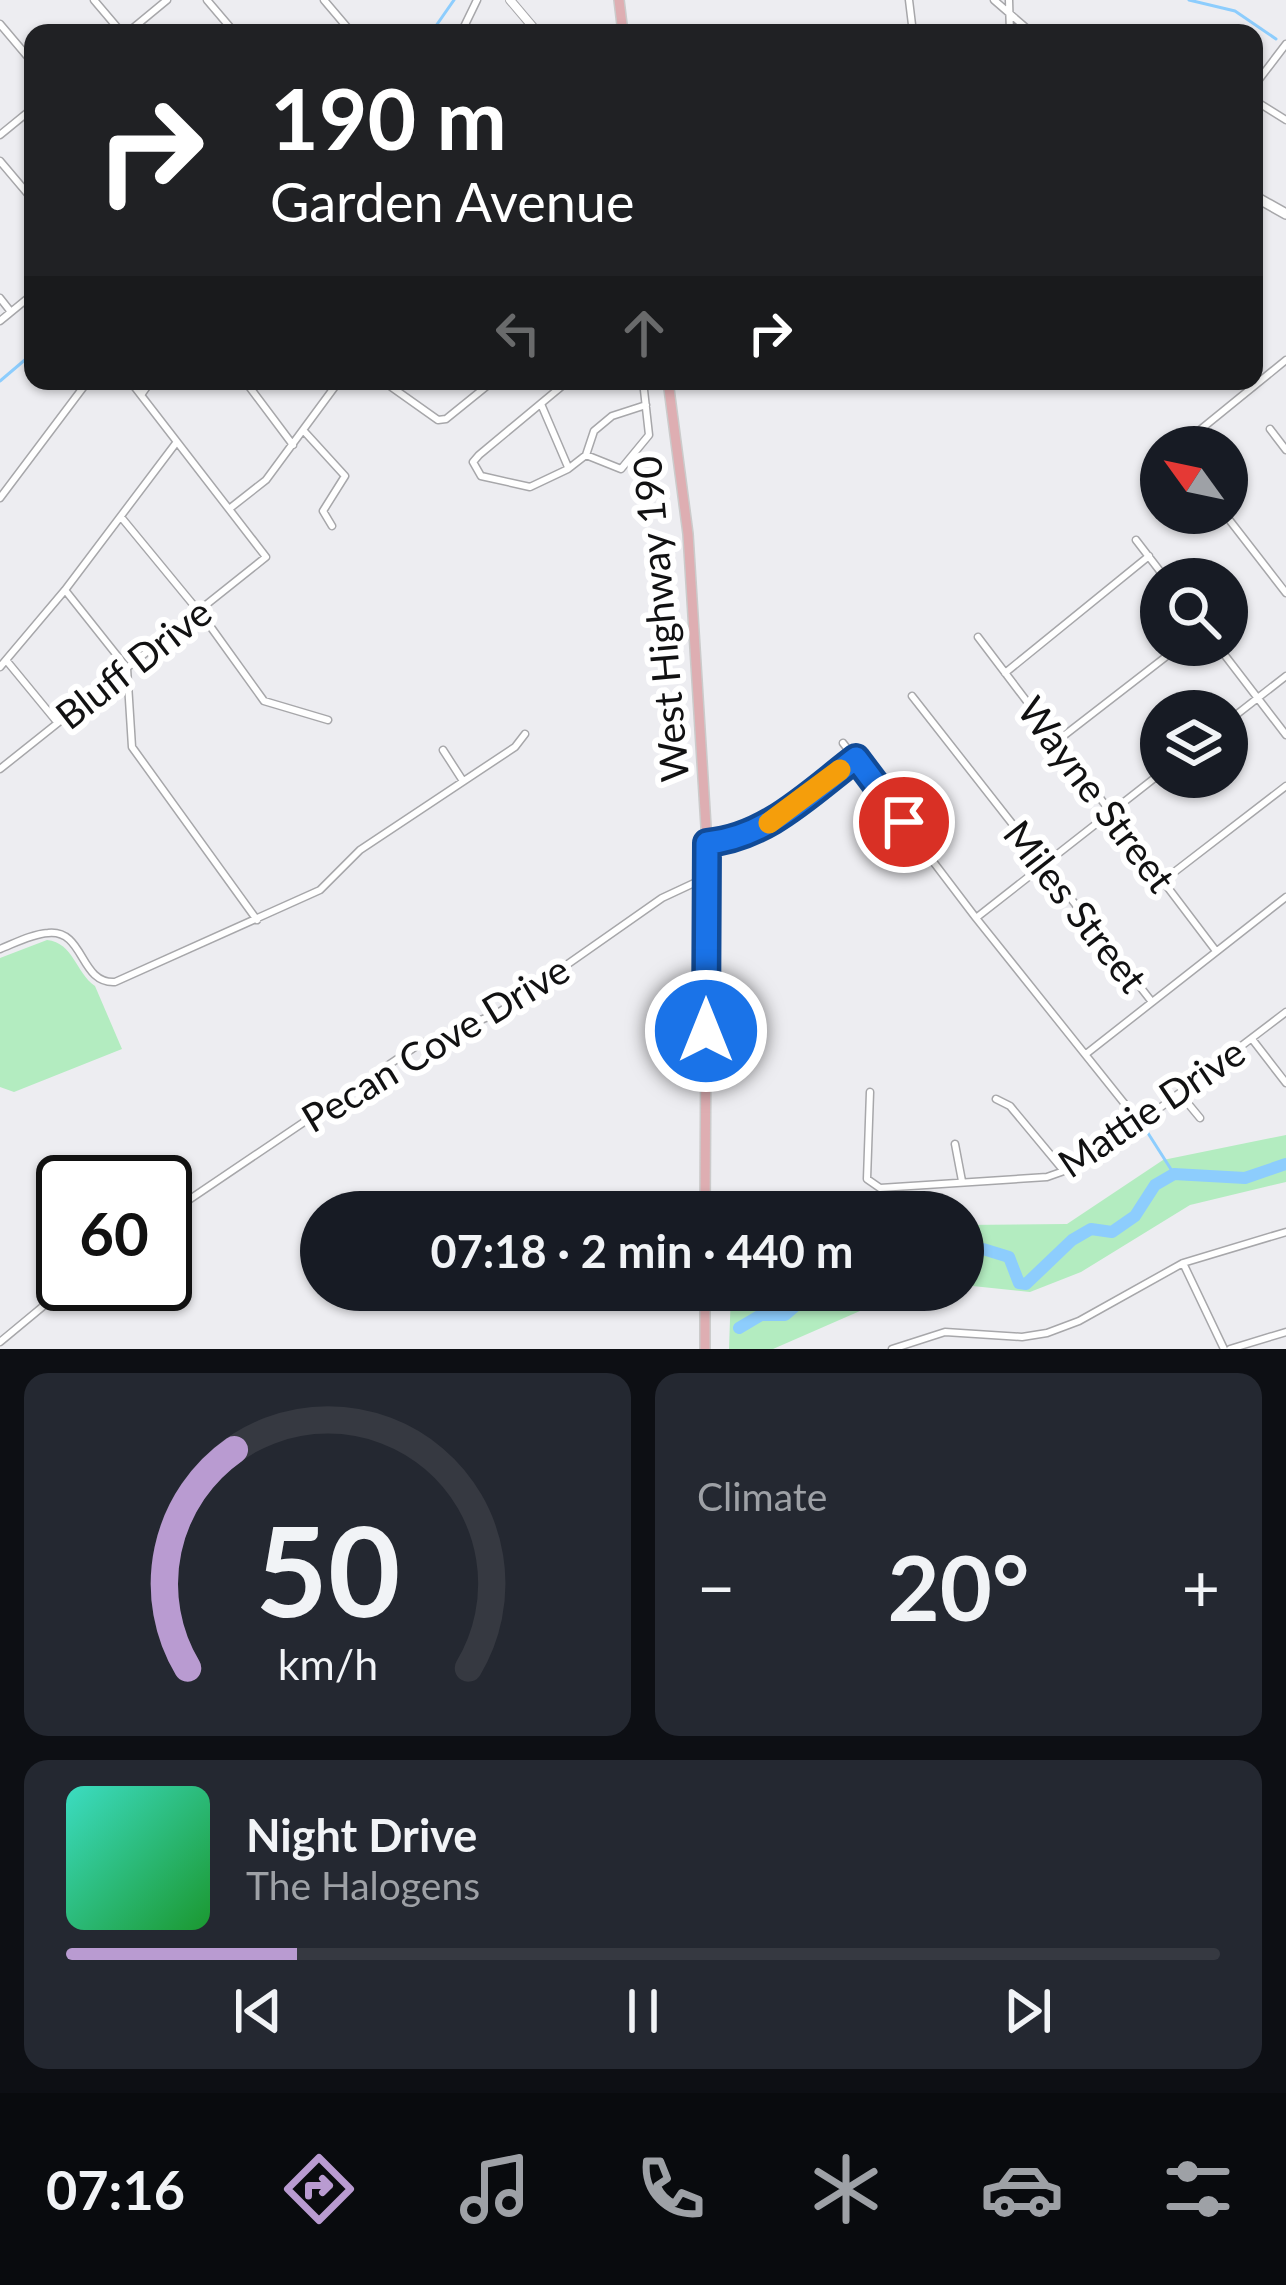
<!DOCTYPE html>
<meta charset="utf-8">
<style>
:root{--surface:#171b24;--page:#242831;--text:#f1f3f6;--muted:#9ea1a6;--line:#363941;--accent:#b99bd1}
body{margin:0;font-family:Lato,sans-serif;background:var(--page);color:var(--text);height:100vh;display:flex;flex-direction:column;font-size:45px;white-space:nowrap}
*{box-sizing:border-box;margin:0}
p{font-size:39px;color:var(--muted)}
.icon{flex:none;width:66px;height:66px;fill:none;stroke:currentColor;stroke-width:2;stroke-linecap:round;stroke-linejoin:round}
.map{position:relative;height:1349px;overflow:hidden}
.panel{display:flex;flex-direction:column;gap:24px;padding:24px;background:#0d0f14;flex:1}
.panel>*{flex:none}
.guide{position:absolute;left:24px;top:24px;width:1239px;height:366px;border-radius:24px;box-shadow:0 3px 9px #0004;background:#202124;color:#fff;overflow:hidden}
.needle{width:78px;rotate:303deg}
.fabs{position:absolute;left:1140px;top:426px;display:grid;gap:24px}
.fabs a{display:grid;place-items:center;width:108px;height:108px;border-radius:50%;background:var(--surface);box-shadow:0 3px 9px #0004;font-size:60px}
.speed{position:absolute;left:36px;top:1155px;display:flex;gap:24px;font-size:60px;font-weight:700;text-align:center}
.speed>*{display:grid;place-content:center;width:156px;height:156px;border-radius:50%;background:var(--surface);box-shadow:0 3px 9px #0004;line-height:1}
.speed .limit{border:6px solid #111;border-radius:18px;background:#fff;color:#111}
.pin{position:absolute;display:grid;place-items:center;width:102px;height:102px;color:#fff;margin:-51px;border:6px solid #fff;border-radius:50%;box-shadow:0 3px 12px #0007}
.me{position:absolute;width:132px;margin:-66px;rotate:0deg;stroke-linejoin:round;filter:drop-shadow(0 0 9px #0008)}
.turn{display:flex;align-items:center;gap:42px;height:252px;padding:0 48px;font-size:54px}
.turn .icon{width:156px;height:156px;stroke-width:2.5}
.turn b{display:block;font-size:84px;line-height:102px}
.lanes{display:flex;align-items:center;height:114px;padding:0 48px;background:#0003;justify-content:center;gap:60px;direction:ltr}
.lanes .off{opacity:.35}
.big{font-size:90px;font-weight:700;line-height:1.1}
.panel .widget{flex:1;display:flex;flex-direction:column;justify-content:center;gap:18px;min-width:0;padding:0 42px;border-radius:24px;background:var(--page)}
.panel .dial{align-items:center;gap:0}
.dial svg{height:312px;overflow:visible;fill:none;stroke:var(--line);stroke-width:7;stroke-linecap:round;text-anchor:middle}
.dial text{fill:var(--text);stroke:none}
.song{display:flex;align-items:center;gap:36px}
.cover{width:144px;height:144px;border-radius:18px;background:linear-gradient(135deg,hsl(170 70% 55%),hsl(130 70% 35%))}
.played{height:12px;border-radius:6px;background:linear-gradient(90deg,var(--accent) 20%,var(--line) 20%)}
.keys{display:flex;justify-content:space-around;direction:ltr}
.heat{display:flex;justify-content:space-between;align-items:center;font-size:66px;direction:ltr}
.panel .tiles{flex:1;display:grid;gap:24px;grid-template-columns:1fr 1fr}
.widget:last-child{grid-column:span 2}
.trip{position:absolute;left:300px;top:1191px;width:684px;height:120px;border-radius:60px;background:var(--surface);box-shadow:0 3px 9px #0004;font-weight:700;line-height:120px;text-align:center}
.menu{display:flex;height:192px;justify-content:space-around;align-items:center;background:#090b0e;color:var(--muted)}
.menu .icon{width:84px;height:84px}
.menu .on{color:var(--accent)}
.menu b{font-size:54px;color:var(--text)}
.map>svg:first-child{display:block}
.green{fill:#b3ecc0}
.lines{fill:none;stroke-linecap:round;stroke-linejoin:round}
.stream{stroke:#8dcdfd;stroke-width:3}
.river{stroke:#8dcdfd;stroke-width:12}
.minor-casing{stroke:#a7a7aa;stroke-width:9}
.tertiary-casing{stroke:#a7a7aa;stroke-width:10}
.secondary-casing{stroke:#a7a7aa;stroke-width:12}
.primary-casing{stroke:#cbcbcb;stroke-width:12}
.minor{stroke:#fff;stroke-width:6}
.tertiary{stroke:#fff;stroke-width:8}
.secondary{stroke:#fff;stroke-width:9}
.primary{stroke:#deaeb2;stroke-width:9}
.route-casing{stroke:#114b97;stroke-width:30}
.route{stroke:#1a73e8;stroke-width:21}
.slow{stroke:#f59e0b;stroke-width:21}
.labels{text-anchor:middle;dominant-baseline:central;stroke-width:12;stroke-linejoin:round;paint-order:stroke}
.street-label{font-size:39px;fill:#111112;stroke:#fff}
</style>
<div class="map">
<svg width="1286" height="1349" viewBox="0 0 1286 1349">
<rect width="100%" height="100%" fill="#ededf1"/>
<path class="green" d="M 47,940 C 74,943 75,972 95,986 L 122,1049 L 14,1092 L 0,1087 L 0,958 Z
M 1286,1135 L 1286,1182 L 1190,1205 L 1081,1272 L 1030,1292 L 963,1285 L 963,1225 L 1067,1224 L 1163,1160 Z
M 731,1290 L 908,1290 L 773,1349 L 729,1349 Z"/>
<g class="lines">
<path class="stream" d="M 1189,0 L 1235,11 L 1276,39
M 431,33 L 454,0
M 0,381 L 33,353
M 1146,1130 L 1174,1174"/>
<path class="river" d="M 963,1254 L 983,1249 L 1009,1257 L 1019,1283 L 1026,1284 L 1072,1240 L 1091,1229 L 1112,1232 L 1135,1216 L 1155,1185 L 1174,1174 L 1245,1178 L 1286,1164
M 739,1328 L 761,1315 L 785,1315 L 814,1290"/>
<g class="minor-casing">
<path id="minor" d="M 94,0 L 122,33
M 207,0 L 235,33
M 324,0 L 352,33
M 909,0 L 913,33
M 994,0 L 1032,33
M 1009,0 L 1010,33
M 0,24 L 33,63
M 127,33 L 167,0
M 461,33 L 477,0
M 1254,86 L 1286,44
M 1254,100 L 1286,120
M 0,135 L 33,108
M 0,161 L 33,200
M 0,298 L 11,312
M 0,321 L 33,294
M 245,381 L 293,445
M 383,381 L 438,420 L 446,419 L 493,381
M 568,381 L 479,455 L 473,462 L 481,476 L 530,487 L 568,469 L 586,455 L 594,431 L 612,416 L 646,405
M 141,395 L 151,381
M 541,404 L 568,467
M 1270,429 L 1286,450
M 303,430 L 345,476 L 323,511 L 332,526
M 1179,447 L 1286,360
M 586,455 L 621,469 L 649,435 L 643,381
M 0,498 L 88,381
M 229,509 L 266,480 L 339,381
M 1224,513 L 1286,593
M 121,517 L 205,619 L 264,701 L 328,720
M 1136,540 L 1166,579
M 65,590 L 127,668 L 132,747 L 257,920
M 978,637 L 1216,951
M 1217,645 L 1286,735
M 6,660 L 57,722
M 0,667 L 65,590 L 176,443
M 1005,673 L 1149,556
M 912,696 L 1152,1002
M 1227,722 L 1286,676
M 1057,741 L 1181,645
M 843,743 L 976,918 L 1140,1123
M 443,750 L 463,781
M 0,769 L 266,557 L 130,381
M 707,843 C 766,838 810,793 856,758
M 1164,880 L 1286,786
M 976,918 L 1161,773
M 0,949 C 15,943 32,934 48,933 C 85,929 79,984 115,982 L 320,890 L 360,850 L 515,747 L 525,734
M 1252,1039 L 1286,1083
M 1086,1054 L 1286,897
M 870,1092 L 867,1179 L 880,1188 L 1047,1177 L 1064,1171 L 1140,1123 L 1286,1012
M 1181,1095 L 1200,1118
M 996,1099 L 1010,1106 L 1064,1171
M 955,1144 L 962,1181
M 165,1216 L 418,1045 L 498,1013 L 662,898 L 707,877
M 1183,1263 L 1224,1349
M 0,1342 L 70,1284
M 892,1349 L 945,1332 L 1022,1337 L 1047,1333 L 1079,1321 L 1183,1263 L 1286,1232
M 1230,1349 L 1286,1332"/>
</g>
<g class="tertiary-casing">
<path id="tertiary" d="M 510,0 L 538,33"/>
</g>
<g class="secondary-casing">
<path id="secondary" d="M 1254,196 L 1286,214"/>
</g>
<g class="primary-casing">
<path id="primary" d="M 619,0 L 623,33
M 668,381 L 688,534 L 707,843 L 705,1212
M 705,1349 L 705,1290"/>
</g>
<use href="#minor" class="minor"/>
<use href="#tertiary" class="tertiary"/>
<use href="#secondary" class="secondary"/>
<use href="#primary" class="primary"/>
</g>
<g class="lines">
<g class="route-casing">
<path id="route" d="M 706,1031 L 707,843 C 766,838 810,793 856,758 L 904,822"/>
</g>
<use href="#route" class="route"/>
<path class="slow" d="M 769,823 L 840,770"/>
</g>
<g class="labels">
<g class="street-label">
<text transform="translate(660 619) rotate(-95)">West Highway 190</text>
<text transform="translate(133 663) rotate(-38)">Bluff Drive</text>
<text transform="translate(1097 794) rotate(53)">Wayne Street</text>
<text transform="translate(1076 906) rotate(52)">Miles Street</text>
<text transform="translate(435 1043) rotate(-31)">Pecan Cove Drive</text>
<text transform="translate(1151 1107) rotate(-34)">Mattie Drive</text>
</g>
</g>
</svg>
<div class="fabs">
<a><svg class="needle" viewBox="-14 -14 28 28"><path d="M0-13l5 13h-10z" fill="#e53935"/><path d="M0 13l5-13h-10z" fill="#9ea1a6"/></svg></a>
<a><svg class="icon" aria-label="search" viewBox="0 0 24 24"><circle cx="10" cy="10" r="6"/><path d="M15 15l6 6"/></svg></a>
<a><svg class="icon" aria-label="layers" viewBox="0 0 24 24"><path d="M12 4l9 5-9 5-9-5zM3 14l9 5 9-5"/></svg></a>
</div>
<div class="speed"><div class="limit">60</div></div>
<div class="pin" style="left:904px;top:822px;background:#d93025"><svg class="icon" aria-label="arrive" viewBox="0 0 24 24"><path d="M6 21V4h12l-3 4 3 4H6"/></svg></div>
<svg class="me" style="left:706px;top:1031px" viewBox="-20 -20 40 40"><circle r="17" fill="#1a73e8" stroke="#fff" stroke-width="3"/><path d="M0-11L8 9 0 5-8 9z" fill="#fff"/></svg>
<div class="trip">07:18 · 2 min · 440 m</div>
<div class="guide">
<div class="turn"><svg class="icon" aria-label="right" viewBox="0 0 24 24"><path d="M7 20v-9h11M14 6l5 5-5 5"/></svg><div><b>190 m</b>Garden Avenue</div></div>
<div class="lanes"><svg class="icon off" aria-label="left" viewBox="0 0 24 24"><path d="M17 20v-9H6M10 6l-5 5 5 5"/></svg><svg class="icon off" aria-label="ahead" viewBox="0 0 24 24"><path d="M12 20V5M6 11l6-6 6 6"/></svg><svg class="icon" aria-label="right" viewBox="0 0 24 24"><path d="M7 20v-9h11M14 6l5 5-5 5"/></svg></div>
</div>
</div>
<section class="panel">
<div class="tiles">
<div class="widget dial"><svg viewBox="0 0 100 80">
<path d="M14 69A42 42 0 1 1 86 69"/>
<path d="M14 69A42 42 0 0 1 26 13" stroke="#b99bd1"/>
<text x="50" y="56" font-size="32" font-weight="700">50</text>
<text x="50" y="72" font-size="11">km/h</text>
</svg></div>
<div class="widget"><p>Climate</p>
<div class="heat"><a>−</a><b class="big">20°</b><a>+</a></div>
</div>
<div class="widget">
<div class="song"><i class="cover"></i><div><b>Night Drive</b><p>The Halogens</p></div></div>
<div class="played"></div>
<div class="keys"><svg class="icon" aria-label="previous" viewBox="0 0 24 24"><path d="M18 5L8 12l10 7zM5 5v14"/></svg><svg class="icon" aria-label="pause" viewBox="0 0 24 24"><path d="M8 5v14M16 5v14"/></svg><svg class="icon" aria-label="next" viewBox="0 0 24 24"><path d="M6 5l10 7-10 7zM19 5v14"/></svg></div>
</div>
</div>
</section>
<nav class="menu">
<b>07:16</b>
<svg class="icon on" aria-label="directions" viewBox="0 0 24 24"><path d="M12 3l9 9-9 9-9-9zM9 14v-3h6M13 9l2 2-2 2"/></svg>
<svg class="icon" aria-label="music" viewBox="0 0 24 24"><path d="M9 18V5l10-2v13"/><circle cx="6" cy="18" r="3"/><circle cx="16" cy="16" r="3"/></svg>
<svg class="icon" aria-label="phone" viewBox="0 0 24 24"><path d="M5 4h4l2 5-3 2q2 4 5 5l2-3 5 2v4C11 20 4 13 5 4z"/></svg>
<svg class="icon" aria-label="climate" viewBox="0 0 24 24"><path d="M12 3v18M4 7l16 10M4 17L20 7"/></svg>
<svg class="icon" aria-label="car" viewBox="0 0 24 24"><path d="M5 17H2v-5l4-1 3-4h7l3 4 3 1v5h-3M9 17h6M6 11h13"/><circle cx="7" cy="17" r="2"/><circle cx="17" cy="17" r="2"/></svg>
<svg class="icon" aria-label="filters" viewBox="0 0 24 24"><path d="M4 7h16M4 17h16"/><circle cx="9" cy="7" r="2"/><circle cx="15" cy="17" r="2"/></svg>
</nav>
